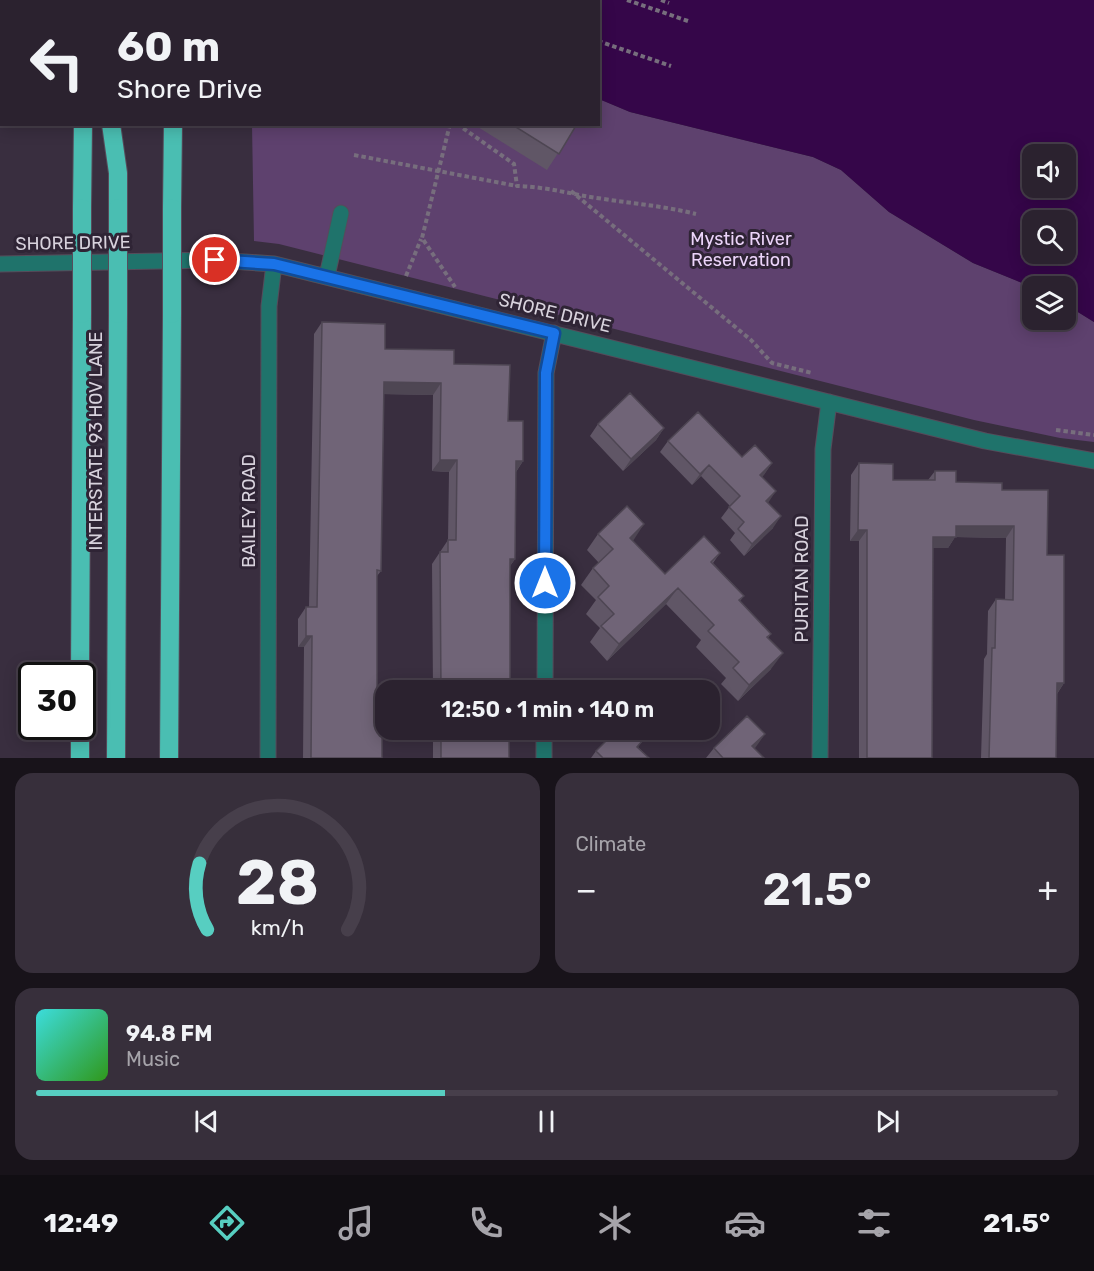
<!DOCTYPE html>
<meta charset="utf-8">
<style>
:root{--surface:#2b222f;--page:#372f3b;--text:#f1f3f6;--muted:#a6a4aa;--line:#473f4b;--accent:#57cec1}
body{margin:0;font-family:Rubik,sans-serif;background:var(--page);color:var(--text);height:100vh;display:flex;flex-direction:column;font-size:22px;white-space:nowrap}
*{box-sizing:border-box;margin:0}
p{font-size:20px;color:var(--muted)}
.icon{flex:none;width:33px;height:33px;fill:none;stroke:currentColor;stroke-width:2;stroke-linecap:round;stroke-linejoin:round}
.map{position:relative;height:758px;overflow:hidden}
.panel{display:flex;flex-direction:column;gap:15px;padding:15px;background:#18131a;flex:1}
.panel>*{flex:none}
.top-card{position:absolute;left:0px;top:0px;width:600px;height:126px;box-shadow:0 3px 15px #0003,0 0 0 2px var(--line);background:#2b222f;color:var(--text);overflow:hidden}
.buttons{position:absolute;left:1022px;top:144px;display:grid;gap:12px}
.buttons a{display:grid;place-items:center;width:54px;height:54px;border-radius:12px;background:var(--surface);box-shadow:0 3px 15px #0003,0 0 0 2px var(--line);font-size:30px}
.speed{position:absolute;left:18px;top:662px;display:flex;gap:12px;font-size:30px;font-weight:700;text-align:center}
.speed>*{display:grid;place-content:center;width:78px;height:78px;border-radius:50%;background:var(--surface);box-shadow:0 3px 15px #0003,0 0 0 2px var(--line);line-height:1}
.speed .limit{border:3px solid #111;border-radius:9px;background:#fff;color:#111}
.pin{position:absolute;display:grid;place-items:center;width:51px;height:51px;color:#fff;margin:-26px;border:3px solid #fff;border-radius:50%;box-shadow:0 2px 6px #0007}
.me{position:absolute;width:66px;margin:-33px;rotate:0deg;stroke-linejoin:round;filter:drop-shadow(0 0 4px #0008)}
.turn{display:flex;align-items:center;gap:21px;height:126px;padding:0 18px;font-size:27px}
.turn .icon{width:78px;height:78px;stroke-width:2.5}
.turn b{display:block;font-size:42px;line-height:51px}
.big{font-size:45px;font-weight:600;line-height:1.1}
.panel .tile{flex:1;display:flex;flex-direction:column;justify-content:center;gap:9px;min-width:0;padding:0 21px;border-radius:18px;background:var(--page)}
.panel .dial{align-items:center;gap:0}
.dial svg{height:156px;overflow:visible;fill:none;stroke:var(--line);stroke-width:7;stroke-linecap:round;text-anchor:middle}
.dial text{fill:var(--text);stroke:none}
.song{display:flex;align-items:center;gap:18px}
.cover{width:72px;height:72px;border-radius:9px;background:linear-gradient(135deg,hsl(180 70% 55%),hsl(110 70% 35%))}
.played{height:6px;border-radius:3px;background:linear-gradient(90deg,var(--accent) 40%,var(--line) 40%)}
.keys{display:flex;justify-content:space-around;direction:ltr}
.heat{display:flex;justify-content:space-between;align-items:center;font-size:33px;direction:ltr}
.panel .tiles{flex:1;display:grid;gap:15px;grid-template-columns:1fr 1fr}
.tile:last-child{grid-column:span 2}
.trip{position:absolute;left:375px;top:680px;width:345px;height:60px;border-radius:18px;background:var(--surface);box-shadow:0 3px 15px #0003,0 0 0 2px var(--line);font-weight:600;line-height:60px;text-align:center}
.dock{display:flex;height:96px;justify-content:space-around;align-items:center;background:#110e13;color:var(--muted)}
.dock .icon{width:42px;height:42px}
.dock .active{color:var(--accent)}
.dock b{font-size:27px;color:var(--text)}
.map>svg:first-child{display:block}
.green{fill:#5e416e}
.water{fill:#350649;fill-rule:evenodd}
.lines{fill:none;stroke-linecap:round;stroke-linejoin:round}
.minor-casing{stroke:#564c5b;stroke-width:17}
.highway-casing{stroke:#564c5b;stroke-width:20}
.path{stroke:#776e7d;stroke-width:4;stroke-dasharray:4.5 3;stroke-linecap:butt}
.minor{stroke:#1f736b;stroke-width:15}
.highway{stroke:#4abeb2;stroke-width:18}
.highway-bridge-casing{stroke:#564c5b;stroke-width:20;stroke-linecap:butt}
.highway-bridge{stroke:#4abeb2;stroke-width:18}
.wall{fill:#605666}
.shaded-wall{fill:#4e4653}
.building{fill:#706477;stroke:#4e4653;stroke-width:1.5}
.route-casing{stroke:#114b97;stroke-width:15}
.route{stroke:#1a73e8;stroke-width:10}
.labels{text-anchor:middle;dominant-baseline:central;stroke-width:6;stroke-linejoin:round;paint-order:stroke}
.park-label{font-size:18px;fill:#ecd4fa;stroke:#2f2435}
.street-label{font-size:18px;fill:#d8d2dd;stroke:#2f2435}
</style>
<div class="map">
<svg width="1094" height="758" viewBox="0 0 1094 758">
<rect width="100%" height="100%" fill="#392e3f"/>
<path class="green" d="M 250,0 L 455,0 L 456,1 L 250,2 Z
M 599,99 L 630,112 L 813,157 L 841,170 L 889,212 L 973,263 L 1032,287 L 1032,320 L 1065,320 L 1065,304 L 1094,322 L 1094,442 L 1060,438 L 974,420 L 279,244 L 254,241 L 252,125 L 598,124 Z"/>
<path class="water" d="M 455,0 L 1094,0 L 1094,322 L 1065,304 L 1065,286 L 1032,287 L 973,263 L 889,212 L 841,170 L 813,157 L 630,112 L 599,99 L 598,2 ZM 1032,154 L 1065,154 L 1065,188 L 1032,188 ZM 1032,220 L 1065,220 L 1065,254 L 1032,254 Z"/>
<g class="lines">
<g class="minor-casing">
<path id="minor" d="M 0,264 L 215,260 L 274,264 L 985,441 L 1094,461
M 327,276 L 341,213
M 545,690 L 546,373 L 554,333
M 268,758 L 269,306 L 274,264
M 544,758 L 544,729
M 820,758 L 823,449 L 829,402"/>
</g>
<g class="highway-casing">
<path id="highway" d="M 93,0 L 93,2
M 173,2 L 173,0
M 111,124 L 118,173 L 118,208
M 82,208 L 83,124
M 172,208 L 173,124
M 80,675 L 82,314
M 80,758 L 80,726
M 116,758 L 118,314
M 169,758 L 172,314"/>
</g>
<path class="path" d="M 365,0 L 366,2
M 543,0 L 543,2
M 627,0 L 688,21
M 661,0 L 669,3
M 360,2 L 361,0
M 580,2 L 581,0
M 598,41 L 671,66
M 450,124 L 422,238 L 455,287
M 457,124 L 514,164 L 517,186 C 550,187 573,195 604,199 C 636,204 664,206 696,214
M 354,155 L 517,186
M 571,191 L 751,340 L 772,363 L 812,373
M 406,276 L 421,239
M 1056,430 L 1094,435"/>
<use href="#minor" class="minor"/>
<use href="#highway" class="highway"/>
<g class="highway-bridge-casing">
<path id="highway-bridge" d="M 82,314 L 82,208
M 118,314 L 118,208
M 172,314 L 172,208"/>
</g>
<use href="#highway-bridge" class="highway-bridge"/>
</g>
<path class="wall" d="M 473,124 L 577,124 L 547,170 Z
M 322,322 L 385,349 L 454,364 L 508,421 L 523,461 L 516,472 L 515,559 L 510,566 L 510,690 L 433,690 L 432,564 L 448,540 L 449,472 L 432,471 L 433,395 L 384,394 L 381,571 L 377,576 L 377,713 L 382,758 L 303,758 L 304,647 L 298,647 L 298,619 L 306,607 L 309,607 L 314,334 Z
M 598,424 L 664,428 L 656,440 L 623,471 L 590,436 Z
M 668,441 L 772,463 L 762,477 L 773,528 L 744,556 L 730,540 L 735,533 L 721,518 L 730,506 L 701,476 L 692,485 L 660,452 Z
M 859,463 L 893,480 L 928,480 L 935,471 L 956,482 L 1002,490 L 1047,555 L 1064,683 L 1057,694 L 1056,758 L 981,758 L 984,659 L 987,654 L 988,611 L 996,599 L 1005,600 L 1006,538 L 955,537 L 948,548 L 933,548 L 932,758 L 859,758 L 859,541 L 850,541 L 851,475 Z
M 598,534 L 633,541 L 665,574 L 720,553 L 713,563 L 744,596 L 740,601 L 771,634 L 768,638 L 771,669 L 738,701 L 721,684 L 726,678 L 696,647 L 701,640 L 666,604 L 607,661 L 590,642 L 600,628 L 586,614 L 596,600 L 581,585 L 593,568 L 599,563 L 587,550 Z
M 433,729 L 509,729 L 509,758 L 433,758 Z
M 643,740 L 638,747 L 649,758 L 591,758 L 596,751 Z
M 714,748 L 754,749 L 764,758 L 706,758 Z"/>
<path class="shaded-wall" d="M 384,382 L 441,383 L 433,395 L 376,394 Z
M 664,428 L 656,440 L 623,471 L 631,459 Z
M 440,460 L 457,460 L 449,472 L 432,471 Z
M 516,461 L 523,461 L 515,473 Z
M 772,463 L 764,475 L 752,486 L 760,475 Z
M 709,465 L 701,476 L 692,485 L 700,474 Z
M 776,491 L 768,503 L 766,501 Z
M 781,516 L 773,528 L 744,556 L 752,544 Z
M 644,524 L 633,541 L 630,538 Z
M 956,526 L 1014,526 L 1006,538 L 955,537 L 948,548 L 925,548 L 933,537 Z
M 858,530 L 867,530 L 859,541 L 850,541 Z
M 510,559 L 515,559 L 507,570 Z
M 678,588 L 666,604 L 607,661 L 619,644 Z
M 306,636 L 312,636 L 304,647 L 298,647 Z
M 783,653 L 771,669 L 738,701 L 749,685 Z
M 1057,683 L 1064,683 L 1056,695 Z
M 765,734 L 753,751 L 752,746 Z"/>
<path class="building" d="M 511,124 L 577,124 L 559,154 Z
M 322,322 L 385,324 L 385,349 L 454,350 L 454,364 L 510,365 L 508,421 L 523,421 L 523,461 L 516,461 L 515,559 L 510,559 L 510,690 L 441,690 L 440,552 L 448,552 L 448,540 L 456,540 L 457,460 L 440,460 L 441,383 L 384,382 L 381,571 L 377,570 L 377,713 L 382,713 L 382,758 L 311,758 L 312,636 L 306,636 L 306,607 L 317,607 Z
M 630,393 L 664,428 L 631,459 L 598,424 Z
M 698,412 L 742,457 L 755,445 L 772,463 L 760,475 L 776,491 L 766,501 L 781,516 L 752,544 L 738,529 L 744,522 L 729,507 L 740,496 L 709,465 L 700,474 L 668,441 Z
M 859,463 L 893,464 L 893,480 L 935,480 L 935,471 L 956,471 L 956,482 L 1002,483 L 1002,490 L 1048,490 L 1047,555 L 1064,555 L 1064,683 L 1057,683 L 1056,758 L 989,758 L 992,648 L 995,648 L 996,599 L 1013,600 L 1014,526 L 956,526 L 956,537 L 933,537 L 932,758 L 867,758 L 867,530 L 858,530 Z
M 627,506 L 644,524 L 630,538 L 665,574 L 704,536 L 720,553 L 711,562 L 744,596 L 739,600 L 771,634 L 767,637 L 783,653 L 749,685 L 733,668 L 739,662 L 708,631 L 714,625 L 678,588 L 619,644 L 601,626 L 614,614 L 598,597 L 609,586 L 593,568 L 613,549 L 598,534 Z
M 747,716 L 765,734 L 752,746 L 764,758 L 723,758 L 714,748 Z
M 441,729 L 509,729 L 509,758 L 441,758 Z
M 618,729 L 632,729 L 643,740 L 637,747 L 649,758 L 603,758 L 596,751 Z"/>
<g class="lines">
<g class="route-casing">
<path id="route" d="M 215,260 L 274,264 L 554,333 L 546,373 L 545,583"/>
</g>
<use href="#route" class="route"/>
</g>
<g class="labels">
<g class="park-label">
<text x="741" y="239">Mystic River<tspan x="741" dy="21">Reservation</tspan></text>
</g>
<g class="street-label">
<text transform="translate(73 243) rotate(-1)">SHORE DRIVE</text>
<text transform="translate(555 313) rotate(14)">SHORE DRIVE</text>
<text transform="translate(96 441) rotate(-90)">INTERSTATE 93 HOV LANE</text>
<text transform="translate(249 511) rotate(-90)">BAILEY ROAD</text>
<text transform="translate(802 579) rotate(-90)">PURITAN ROAD</text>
</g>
</g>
</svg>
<div class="buttons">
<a><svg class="icon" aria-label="sound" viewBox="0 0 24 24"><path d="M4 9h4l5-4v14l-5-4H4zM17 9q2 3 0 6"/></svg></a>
<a><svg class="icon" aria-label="search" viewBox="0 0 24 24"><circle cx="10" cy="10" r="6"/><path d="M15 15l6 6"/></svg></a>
<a><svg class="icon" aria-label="layers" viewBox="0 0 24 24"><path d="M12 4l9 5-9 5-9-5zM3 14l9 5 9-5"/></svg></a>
</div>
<div class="speed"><div class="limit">30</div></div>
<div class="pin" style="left:215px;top:260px;background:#d93025"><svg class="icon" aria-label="arrive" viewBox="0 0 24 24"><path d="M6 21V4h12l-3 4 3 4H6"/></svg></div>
<svg class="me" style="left:545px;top:583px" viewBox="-20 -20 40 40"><circle r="17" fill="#1a73e8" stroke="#fff" stroke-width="3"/><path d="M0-11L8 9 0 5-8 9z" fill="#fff"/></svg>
<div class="trip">12:50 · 1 min · 140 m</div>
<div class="top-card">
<div class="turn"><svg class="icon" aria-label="left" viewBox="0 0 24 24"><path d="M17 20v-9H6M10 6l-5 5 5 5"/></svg><div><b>60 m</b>Shore Drive</div></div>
</div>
</div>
<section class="panel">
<div class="tiles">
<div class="tile dial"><svg viewBox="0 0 100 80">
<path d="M14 69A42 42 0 1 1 86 69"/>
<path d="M14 69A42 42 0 0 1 10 35" stroke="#57cec1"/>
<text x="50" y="56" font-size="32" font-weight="700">28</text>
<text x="50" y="72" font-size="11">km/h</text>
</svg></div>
<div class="tile"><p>Climate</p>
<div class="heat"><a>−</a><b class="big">21.5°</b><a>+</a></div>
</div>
<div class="tile">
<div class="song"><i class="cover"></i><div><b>94.8 FM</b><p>Music</p></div></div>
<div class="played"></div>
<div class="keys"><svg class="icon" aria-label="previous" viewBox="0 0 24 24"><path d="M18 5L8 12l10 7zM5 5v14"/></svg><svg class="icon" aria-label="pause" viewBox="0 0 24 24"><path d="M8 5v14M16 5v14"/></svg><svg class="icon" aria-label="next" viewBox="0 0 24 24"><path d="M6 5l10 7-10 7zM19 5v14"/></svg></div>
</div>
</div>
</section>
<nav class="dock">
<b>12:49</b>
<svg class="icon active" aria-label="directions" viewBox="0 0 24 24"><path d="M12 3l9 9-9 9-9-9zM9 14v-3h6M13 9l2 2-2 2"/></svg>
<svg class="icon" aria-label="music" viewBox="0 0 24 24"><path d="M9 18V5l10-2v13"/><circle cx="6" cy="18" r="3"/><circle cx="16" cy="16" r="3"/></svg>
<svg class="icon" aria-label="phone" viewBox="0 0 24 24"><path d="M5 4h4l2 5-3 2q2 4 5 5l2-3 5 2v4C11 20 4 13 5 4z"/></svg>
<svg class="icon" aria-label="climate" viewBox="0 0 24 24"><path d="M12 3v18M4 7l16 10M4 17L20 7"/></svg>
<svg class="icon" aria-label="car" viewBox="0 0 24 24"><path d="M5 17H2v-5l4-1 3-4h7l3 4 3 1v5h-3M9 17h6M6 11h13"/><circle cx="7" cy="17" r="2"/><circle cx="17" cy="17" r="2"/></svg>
<svg class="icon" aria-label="filters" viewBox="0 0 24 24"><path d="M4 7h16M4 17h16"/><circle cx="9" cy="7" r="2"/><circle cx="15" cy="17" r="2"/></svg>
<b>21.5°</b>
</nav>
